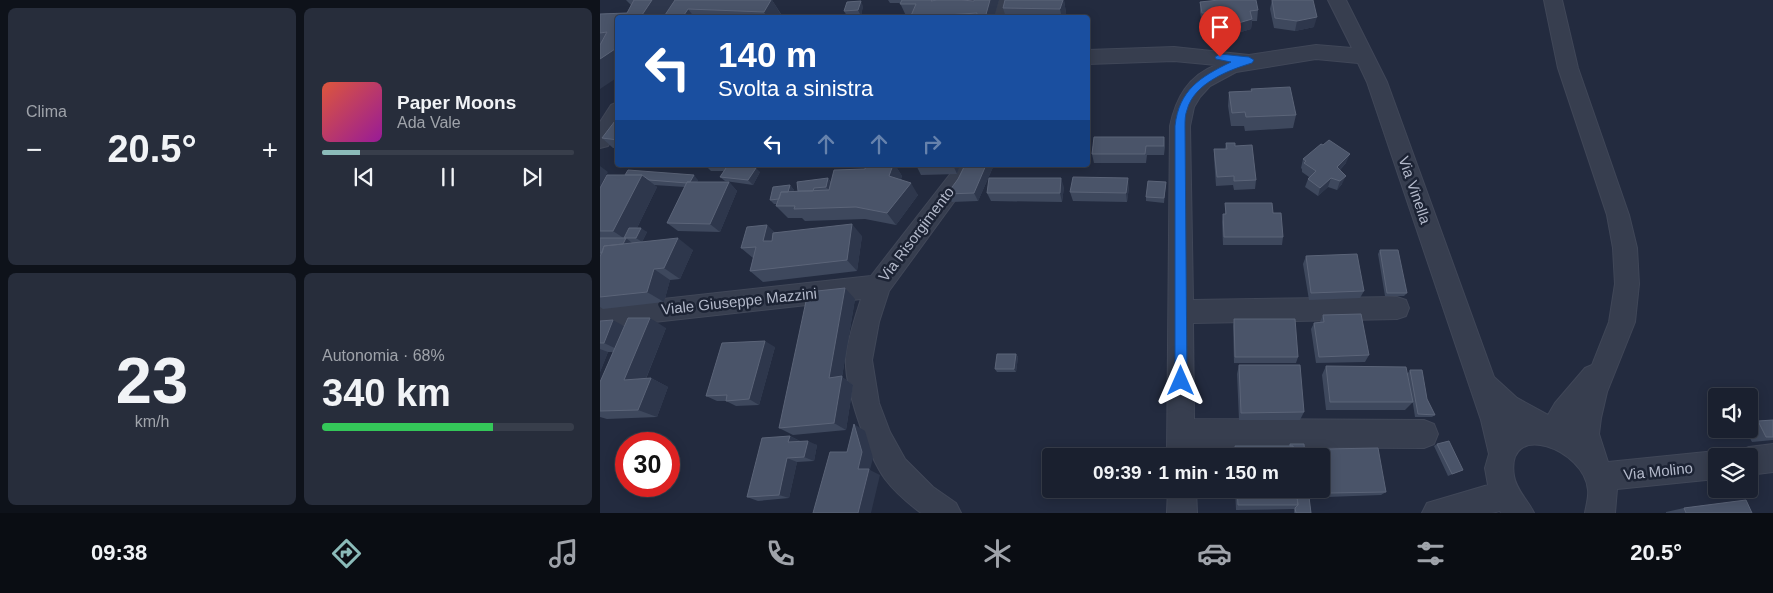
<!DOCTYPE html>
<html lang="it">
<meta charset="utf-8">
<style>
:root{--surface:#1a202f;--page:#272d3b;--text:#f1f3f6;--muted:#9fa3aa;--line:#383e4b;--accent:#8bbbb9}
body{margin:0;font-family:Arial,sans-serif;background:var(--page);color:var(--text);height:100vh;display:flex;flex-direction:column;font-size:19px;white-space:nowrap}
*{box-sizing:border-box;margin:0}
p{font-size:16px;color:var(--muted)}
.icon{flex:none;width:28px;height:28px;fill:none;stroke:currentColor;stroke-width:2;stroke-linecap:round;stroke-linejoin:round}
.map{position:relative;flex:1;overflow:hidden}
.side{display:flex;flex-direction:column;gap:8px;padding:8px;background:#0e121a;width:600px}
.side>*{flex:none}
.hud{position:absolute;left:15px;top:15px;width:475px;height:152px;border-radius:5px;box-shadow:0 2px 12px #0003,0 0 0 1px var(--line);background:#1a4fa0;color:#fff;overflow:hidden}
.buttons{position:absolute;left:1108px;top:388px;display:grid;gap:10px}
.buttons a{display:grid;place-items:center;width:50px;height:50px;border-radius:5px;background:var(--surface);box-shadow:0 2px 12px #0003,0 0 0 1px var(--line);font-size:25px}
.speed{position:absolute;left:15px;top:432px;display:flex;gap:10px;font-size:25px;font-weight:700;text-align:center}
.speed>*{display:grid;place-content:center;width:65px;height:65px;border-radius:50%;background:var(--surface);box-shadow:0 2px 12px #0003,0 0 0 1px var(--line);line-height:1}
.speed .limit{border:8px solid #d22;background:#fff;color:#111}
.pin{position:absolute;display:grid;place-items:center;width:42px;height:42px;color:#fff;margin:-51px -21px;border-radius:50% 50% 50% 0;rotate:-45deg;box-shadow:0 0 5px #0007}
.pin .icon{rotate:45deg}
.me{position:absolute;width:55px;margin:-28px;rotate:0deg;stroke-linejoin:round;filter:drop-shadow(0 0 4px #0008)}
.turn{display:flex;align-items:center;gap:18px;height:105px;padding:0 20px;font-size:22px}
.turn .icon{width:65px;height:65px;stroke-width:2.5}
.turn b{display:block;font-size:35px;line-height:42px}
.lanes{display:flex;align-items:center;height:48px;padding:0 20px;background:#0003;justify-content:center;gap:25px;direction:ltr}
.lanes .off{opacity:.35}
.big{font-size:38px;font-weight:800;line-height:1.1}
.side .widget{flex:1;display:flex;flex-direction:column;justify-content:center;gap:8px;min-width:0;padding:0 18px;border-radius:8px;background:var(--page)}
.side .dial{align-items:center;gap:0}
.dial b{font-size:65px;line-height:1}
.song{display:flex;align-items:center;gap:15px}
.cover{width:60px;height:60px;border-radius:8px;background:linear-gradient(135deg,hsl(10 70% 55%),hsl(300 70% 35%))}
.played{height:5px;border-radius:2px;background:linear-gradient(90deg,var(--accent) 15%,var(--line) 15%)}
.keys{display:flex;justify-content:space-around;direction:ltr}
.heat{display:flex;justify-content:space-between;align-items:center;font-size:28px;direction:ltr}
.charge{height:8px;border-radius:4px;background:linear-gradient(90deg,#34c759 68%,var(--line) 0)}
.side .tiles{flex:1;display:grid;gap:8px;grid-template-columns:repeat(2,1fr)}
.trip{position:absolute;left:442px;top:448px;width:288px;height:50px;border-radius:5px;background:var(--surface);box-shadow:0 2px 12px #0003,0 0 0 1px var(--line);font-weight:800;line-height:50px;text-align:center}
.dock{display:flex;height:80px;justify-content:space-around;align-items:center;background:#0a0d13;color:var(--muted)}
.dock .icon{width:35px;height:35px}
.dock .selected{color:var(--accent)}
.dock b{font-size:22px;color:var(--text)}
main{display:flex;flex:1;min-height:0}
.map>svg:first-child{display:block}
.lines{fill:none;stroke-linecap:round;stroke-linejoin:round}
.minor-casing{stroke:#404758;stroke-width:2}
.minor{fill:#373e4f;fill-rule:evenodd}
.wall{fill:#3e485d}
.shaded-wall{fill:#2e374c}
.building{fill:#4a5469;stroke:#5b6478}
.route{fill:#1a73e8;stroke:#114b97}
.labels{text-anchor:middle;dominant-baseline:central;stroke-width:5;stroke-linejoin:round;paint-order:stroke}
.street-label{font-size:15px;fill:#b3b9ca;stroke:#1c2334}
</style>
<main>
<section class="side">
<div class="tiles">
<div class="widget"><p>Clima</p>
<div class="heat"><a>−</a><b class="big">20.5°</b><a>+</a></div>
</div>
<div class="widget">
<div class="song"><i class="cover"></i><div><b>Paper Moons</b><p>Ada Vale</p></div></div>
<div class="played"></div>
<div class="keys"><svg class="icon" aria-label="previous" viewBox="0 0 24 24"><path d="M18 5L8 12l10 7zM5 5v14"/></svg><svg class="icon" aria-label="pause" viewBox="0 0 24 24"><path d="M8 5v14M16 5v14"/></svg><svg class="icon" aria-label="next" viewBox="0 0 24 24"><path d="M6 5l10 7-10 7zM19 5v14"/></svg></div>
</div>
<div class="widget dial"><b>23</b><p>km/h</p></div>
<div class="widget"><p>Autonomia · 68%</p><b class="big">340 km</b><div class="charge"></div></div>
</div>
</section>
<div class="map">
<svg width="1173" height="513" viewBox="0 0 1173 513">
<rect width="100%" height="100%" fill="#232b3f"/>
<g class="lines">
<g class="minor-casing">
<path id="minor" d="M 397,0 L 415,0 L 410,18 L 392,18 Z
M 728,0 L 746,0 L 787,82 L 894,377 L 917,398 L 948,415 L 955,403 L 985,368 L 992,365 L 1009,322 L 1015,284 L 1013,248 L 1007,215 L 958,68 L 944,0 L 962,0 L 978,68 L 1029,215 L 1037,248 L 1039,284 L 1035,322 L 1007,392 L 1001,418 L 999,434 L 1008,462 L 1116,451 L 1126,456 L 1116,456 L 1116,479 L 1017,489 L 1015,513 L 985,513 C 986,506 989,497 988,490 C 985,449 905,419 914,476 C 916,490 928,500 934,513 L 901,513 L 900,511 L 892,513 L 822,513 L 827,503 L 888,485 L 885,468 L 889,454 L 881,420 L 767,82 L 758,63 L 716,59 L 636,72 L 610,86 L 600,97 L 594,107 L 590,126 L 593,300 L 797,297 L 806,300 L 809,308 L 806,316 L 797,319 L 593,323 L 594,419 L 824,420 L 834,424 L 838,434 L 834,444 L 824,448 L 595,447 L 595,456 L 567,456 L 570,126 C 576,98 588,76 616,65 L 574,61 L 488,64 L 488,50 L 574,47 L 649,55 L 716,45 L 752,48 Z
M 18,102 L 18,129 L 8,146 L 0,148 L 0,122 L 11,105 Z
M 354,165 L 376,165 L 367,184 L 289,291 L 279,322 L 272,360 L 279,403 L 290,432 L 305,459 L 333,487 L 356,503 L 361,513 L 321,513 C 309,504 294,491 285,479 C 268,455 244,387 246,358 C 248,338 255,318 261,299 L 0,328 L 0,306 L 271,276 L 351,173 Z
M 1173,444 L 1173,472 L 1149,475 L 1149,456 L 1137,456 L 1139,451 L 1149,447 Z
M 568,489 L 596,489 L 597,513 L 567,513 Z"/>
</g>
<use href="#minor" class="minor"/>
</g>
<path class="wall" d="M 26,0 L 174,0 L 172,0 L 183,17 L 18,18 L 0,89 L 0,14 L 27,13 L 31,5 Z
M 288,0 L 361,0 L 374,1 L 374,0 L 399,0 L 394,18 L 307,18 L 300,3 L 290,3 Z
M 405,0 L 464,0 L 466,13 L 465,18 L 406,18 L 403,8 Z
M 672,0 L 713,0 L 714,27 L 695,31 L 674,28 L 670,9 Z
M 600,2 L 658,10 L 657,21 L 652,21 L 651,29 L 634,34 L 611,32 L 610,23 L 602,23 L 600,12 Z
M 263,6 L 261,16 L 247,16 L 244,11 Z
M 651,89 L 696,115 L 693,128 L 645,131 L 644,126 L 631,126 L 628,106 L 629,92 L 651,91 Z
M 18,117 L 18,148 L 13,148 L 2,138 Z
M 494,137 L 565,146 L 564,155 L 547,155 L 546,163 L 494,163 L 492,154 Z
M 626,143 L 635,146 L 656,180 L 655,189 L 634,190 L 633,185 L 616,186 L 614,158 L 614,149 L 625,149 Z
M 703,159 L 746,163 L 740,170 L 742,184 L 737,190 L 728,187 L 718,196 L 705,187 L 708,179 L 709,177 L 702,172 L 702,169 L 701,168 Z
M 105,165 L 132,165 L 160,172 L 153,185 L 125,181 L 120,177 L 124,171 L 111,171 Z
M 224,165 L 266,165 L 226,168 Z
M 266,165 L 295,165 L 302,176 L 301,179 L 318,195 L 296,225 L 265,219 L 205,221 L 202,218 L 188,218 L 176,206 L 177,204 L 174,204 L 170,200 L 190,185 L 194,190 L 193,191 L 198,191 L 228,178 L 231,182 L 265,169 Z
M 316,165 L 360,165 L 357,174 L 321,175 Z
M 365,165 L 394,165 L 378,201 L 352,202 L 347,194 L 358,179 Z
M 7,175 L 98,180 L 97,182 L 129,182 L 137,191 L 120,232 L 78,231 L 67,223 L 85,187 L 54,185 L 57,187 L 37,228 L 47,232 L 42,242 L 93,250 L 80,279 L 70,280 L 64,302 L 3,309 L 0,307 L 0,188 Z
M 566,182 L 564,203 L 546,201 L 546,197 Z
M 464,187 L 462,202 L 391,201 L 387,193 Z
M 529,187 L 527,202 L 473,201 L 470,192 Z
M 625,203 L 673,213 L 683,237 L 682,245 L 623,245 L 622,222 L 623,214 L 625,214 Z
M 175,232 L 262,236 L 257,271 L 163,282 L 150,271 L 153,258 L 141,248 Z
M 780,250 L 807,293 L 804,296 L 785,296 L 778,254 Z
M 706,256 L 764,291 L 760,298 L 709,300 L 703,264 Z
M 255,299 L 242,377 L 253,385 L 246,430 L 193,435 L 179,428 Z
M 723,315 L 769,355 L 765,362 L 716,363 L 711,329 L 714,323 L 720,322 Z
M 634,319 L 698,357 L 696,363 L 634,363 L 633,326 Z
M 0,321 L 24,326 L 66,328 L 46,379 L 51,378 L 68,387 L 57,417 L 7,419 L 0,417 L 0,382 L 13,352 L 8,352 L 0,372 Z
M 175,347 L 159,405 L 136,406 L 126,401 L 117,401 L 106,396 Z
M 416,354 L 418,357 L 416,372 L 397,372 L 395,369 Z
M 639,365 L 704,412 L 700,420 L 639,420 L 637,374 Z
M 726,366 L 808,373 L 810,370 L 827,399 L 835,415 L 832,417 L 815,417 L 811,391 L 813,402 L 805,410 L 726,410 L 722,375 Z
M 1173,420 L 1173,440 L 1152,442 L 1145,429 L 1149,429 L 1149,424 L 1158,421 Z
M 190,436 L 200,441 L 199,441 L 217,445 L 214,461 L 197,462 L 189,498 L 158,501 L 147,497 Z
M 690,444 L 705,456 L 634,456 L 634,453 L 635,446 L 689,446 Z
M 837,444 L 863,470 L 848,476 L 834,446 Z
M 725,449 L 786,492 L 781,495 L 727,497 L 721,454 Z
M 635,489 L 708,489 L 711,513 L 694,513 L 694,509 L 636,510 Z
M 1084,508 L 1152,513 L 1066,513 L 1066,512 Z"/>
<path class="shaded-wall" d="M 52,0 L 79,0 L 68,18 L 40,18 Z
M 171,0 L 172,0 L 183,18 L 168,18 L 164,12 Z
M 390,0 L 399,0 L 394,18 L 385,18 Z
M 462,0 L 464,0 L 466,13 L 465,18 L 462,18 L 460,9 Z
M 261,1 L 263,6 L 261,16 L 258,10 Z
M 88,9 L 95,18 L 82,18 Z
M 717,17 L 714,27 L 695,31 L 697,21 Z
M 652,19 L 651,29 L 634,34 L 635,24 Z
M 18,47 L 18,77 L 0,89 L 0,59 Z
M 750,154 L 746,163 L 734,176 L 737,167 Z
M 293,165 L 295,165 L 302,176 L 297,188 L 289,176 Z
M 353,165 L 360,165 L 357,174 Z
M 386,165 L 394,165 L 378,201 L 374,193 Z
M 0,166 L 8,172 L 0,187 Z
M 156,168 L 160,172 L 153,185 L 148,180 Z
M 42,175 L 57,187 L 32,238 L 26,238 L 32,243 L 25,257 L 18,253 L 25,239 L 13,231 Z
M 94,175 L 98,180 L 94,188 L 89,183 Z
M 746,176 L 742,184 L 737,190 L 740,181 Z
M 228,178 L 231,183 L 230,191 L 226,187 Z
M 461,178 L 464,187 L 462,202 L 460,193 Z
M 528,178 L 529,187 L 527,202 L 526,193 Z
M 731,178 L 728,187 L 718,196 L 720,188 Z
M 129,182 L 137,191 L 120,232 L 110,224 Z
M 311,183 L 318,195 L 296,225 L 287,213 Z
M 190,185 L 194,190 L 192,200 L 187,198 Z
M 252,224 L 262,236 L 257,271 L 247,260 Z
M 167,225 L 179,236 L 175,253 L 163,241 Z
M 41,228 L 47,232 L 42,242 L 36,238 Z
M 78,238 L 93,250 L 80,279 L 64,268 Z
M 54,269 L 70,280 L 64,302 L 47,292 Z
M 245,288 L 255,299 L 242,377 L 253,385 L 246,430 L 234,423 L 229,378 Z
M 50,318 L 66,328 L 42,388 L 24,380 Z
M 13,320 L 31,330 L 23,352 L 4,343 Z
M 165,341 L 175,347 L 159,405 L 149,399 Z
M 0,349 L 8,352 L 0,372 Z
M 416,354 L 418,357 L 416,372 L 414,369 Z
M 51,378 L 68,387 L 57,417 L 38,410 Z
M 254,424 L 265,431 L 273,458 L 270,470 L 280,475 L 271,513 L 258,513 L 258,469 Z
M 190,436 L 200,441 L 198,447 L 188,442 Z
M 208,441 L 217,445 L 214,461 L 204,457 Z
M 187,458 L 197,462 L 189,498 L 179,495 Z"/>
<path class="building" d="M 34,0 L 52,0 L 40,18 L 18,18 L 18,47 L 0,59 L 0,45 L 7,32 L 0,33 L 0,14 L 27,13 Z
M 75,0 L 171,0 L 164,12 L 88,9 L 82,18 L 63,18 Z
M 302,0 L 332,0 L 331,1 L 337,0 L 361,0 L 374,1 L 374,0 L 390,0 L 385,18 L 376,18 L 377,13 L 346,15 L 345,18 L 310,18 L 316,4 L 300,4 Z
M 405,0 L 463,0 L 460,9 L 403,8 Z
M 619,0 L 656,0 L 658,10 L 650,11 L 652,19 L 635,24 L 611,21 L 610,13 L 602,13 L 600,2 Z
M 672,0 L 713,0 L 717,17 L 697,21 L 675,18 Z
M 261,1 L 258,10 L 244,11 L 247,2 Z
M 690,87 L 696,115 L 646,117 L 645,112 L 632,113 L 629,92 L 652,91 L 651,89 Z
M 18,117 L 18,140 L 2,138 Z
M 494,137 L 564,137 L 564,146 L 546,146 L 545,154 L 492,154 Z
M 729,140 L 750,154 L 737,167 L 746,176 L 740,181 L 731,178 L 720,188 L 708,179 L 716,171 L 704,163 L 706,161 L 703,159 L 721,144 L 723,145 Z
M 626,143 L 635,143 L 635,146 L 652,145 L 656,180 L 634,181 L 634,176 L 617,177 L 614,149 L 627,149 Z
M 128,165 L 132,165 L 156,168 L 148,180 L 120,177 Z
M 266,165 L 293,165 L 289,176 L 311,183 L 287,213 L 256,207 L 194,209 L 195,206 L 176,206 L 181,192 L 229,190 L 234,170 L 265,169 Z
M 365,165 L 386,165 L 374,193 L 347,194 L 358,179 Z
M 28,170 L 94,175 L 90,182 L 87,182 L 87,183 L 49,180 L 42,175 L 25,175 Z
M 7,175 L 42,175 L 13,231 L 0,231 L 0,188 Z
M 473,177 L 528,178 L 526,193 L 470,192 Z
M 228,178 L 226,187 L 214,188 L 213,191 L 198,191 L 197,182 Z
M 389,178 L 461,178 L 460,193 L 387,193 Z
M 548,181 L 566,182 L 564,198 L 546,197 Z
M 87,182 L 129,182 L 110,224 L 67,223 Z
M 190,185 L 188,192 L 181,192 L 179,199 L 170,200 L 173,187 Z
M 625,203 L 672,203 L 673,213 L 681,213 L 683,237 L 624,237 L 623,214 L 626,214 Z
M 252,224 L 247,260 L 150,271 L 156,247 L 141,248 L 147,227 L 167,225 L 163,241 L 172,241 L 173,233 Z
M 29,228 L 41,228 L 36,238 L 24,238 Z
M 0,238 L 26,238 L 23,244 L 4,246 L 2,253 L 0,253 Z
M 78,238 L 64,268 L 54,269 L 47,292 L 0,297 L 0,257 L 4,246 Z
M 780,250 L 798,250 L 807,293 L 787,293 Z
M 757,254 L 764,291 L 711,293 L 706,256 Z
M 245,288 L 229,378 L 242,376 L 234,423 L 179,428 L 208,292 Z
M 761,314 L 769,355 L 719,357 L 714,323 L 724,322 L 723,315 Z
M 28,318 L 50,318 L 24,380 L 51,378 L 38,410 L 0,411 L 0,382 Z
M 634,319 L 695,319 L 698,357 L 635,357 Z
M 13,320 L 4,343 L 0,343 L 0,321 Z
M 165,341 L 149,399 L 126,401 L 127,395 L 106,396 L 122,343 Z
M 397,354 L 416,354 L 414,369 L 395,369 Z
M 639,365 L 700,365 L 704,412 L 641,413 Z
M 726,366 L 806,367 L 813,402 L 730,402 Z
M 810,370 L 822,370 L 827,399 L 835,415 L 818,414 Z
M 1173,420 L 1173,437 L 1166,437 L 1158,421 Z
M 254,424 L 262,452 L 258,469 L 269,469 L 258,513 L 213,513 L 230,452 L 247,452 Z
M 190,436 L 188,442 L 208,441 L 204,457 L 187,458 L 179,495 L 147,497 L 162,438 Z
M 849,441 L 863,470 L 852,474 L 837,444 Z
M 690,444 L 704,444 L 705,456 L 694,456 L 693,446 L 690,446 Z
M 635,446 L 693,446 L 694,456 L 636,456 Z
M 778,448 L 786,492 L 730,493 L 725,449 Z
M 637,489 L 696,489 L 698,505 L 638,505 Z
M 696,489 L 708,489 L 711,513 L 696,513 L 695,508 L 698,505 Z
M 1146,500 L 1152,513 L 1086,513 L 1084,508 Z"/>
<path class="route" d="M 620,54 L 649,57 L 654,60 L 652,63 C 629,70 594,83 587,110 C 585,115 585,121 585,126 L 587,381 L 586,386 L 581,387 L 577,386 L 575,381 L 575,126 C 579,90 600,77 631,62 L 616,59 L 615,57 Z"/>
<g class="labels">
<g class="street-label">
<text transform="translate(815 190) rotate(71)">Via Vinella</text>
<text transform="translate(316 234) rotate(-53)">Via Risorgimento</text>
<text transform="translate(139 301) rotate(-6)">Viale Giuseppe Mazzini</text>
<text transform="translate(1058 471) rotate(-6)">Via Molino</text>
</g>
</g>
</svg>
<div class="buttons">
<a><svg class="icon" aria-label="sound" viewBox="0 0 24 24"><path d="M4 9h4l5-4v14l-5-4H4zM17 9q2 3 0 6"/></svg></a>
<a><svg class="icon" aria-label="layers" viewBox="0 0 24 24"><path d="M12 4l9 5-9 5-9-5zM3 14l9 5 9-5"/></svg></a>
</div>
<div class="speed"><div class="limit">30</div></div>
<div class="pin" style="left:620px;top:57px;background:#d93025"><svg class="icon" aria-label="arrive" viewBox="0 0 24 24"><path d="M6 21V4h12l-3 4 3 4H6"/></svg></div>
<svg class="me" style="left:581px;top:381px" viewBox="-20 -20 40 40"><path d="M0-17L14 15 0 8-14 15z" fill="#1a73e8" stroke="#fff" stroke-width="4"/></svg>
<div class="trip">09:39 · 1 min · 150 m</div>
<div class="hud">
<div class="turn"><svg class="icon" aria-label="left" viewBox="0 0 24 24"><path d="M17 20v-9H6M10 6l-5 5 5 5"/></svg><div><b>140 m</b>Svolta a sinistra</div></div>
<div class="lanes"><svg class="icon" aria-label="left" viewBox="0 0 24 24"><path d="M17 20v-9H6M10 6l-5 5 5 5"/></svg><svg class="icon off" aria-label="ahead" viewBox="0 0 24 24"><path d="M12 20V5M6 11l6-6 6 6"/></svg><svg class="icon off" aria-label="ahead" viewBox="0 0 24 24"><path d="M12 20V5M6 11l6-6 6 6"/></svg><svg class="icon off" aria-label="right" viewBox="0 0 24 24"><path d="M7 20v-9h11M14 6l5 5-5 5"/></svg></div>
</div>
</div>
</main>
<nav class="dock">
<b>09:38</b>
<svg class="icon selected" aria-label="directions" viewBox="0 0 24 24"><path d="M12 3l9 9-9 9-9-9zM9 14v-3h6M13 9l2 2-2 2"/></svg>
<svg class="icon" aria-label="music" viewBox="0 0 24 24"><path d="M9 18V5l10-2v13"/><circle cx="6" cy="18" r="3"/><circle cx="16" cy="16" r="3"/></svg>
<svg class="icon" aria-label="phone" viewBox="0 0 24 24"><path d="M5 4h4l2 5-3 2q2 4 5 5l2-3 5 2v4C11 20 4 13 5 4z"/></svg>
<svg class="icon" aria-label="climate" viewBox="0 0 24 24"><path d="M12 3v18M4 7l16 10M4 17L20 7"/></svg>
<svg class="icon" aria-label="car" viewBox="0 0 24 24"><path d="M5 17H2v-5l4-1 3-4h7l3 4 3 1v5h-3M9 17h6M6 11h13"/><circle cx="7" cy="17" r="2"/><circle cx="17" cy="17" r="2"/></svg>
<svg class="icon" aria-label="filters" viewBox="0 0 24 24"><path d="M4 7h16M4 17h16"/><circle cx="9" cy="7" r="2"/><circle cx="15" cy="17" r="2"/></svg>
<b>20.5°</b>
</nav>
